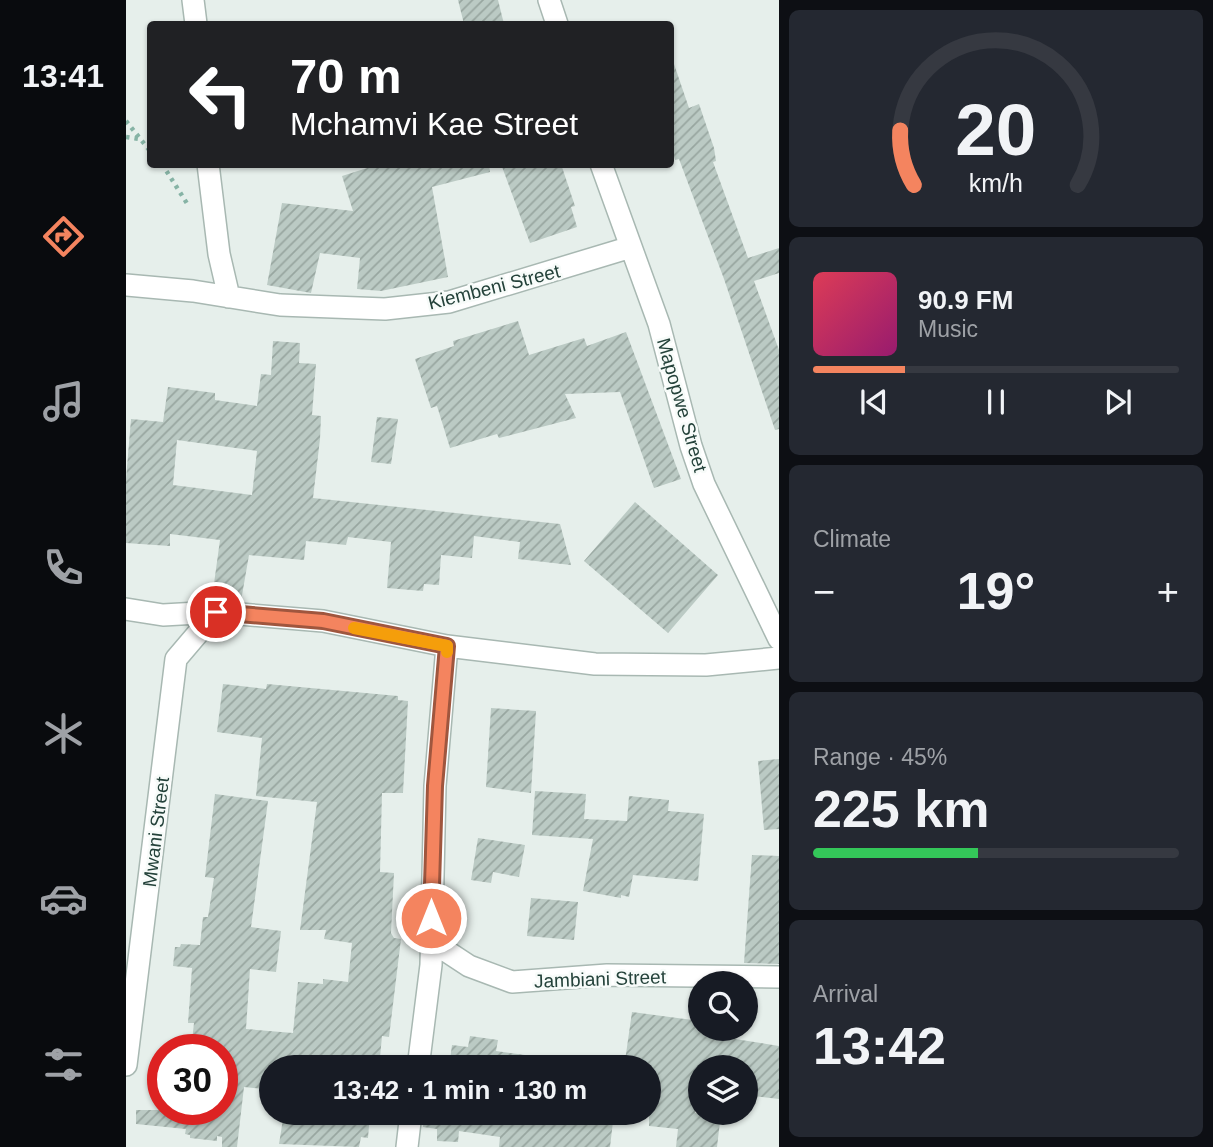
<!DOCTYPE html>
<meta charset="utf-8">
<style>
:root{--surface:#171b24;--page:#242831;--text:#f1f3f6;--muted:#9ea1a6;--line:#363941;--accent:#f4845f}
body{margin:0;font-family:Arial,sans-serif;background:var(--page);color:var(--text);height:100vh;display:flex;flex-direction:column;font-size:26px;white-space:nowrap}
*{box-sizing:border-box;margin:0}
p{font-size:23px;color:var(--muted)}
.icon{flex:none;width:38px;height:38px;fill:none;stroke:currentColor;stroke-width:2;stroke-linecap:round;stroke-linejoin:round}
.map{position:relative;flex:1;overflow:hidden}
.panel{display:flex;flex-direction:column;gap:10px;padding:10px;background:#0d0f14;width:434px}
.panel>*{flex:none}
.banner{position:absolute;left:21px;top:21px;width:527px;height:147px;border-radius:7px;box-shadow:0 2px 5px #0004;background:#202124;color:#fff;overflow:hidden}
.controls{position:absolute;left:562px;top:971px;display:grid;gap:14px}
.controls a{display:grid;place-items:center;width:70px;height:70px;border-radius:50%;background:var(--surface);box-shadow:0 2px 5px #0004;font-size:35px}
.speed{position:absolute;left:21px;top:1034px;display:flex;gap:14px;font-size:35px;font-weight:700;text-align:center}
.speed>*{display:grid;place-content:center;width:91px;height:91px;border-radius:50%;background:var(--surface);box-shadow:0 2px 5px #0004;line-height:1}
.speed .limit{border:10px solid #d22;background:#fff;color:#111}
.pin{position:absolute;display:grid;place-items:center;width:60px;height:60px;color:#fff;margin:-30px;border:4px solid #fff;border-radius:50%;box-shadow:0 2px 7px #0007}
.me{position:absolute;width:77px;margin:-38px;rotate:0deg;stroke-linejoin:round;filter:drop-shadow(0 0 5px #0008)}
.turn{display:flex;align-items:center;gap:24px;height:147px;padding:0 28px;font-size:32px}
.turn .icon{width:91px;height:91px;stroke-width:2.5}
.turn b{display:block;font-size:49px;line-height:60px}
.big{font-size:52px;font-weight:700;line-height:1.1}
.panel .widget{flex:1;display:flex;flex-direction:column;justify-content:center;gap:10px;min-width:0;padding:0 24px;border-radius:10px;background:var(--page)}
.panel .dial{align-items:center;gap:0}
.dial svg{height:182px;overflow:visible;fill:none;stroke:var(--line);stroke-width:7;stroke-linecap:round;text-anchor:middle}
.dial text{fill:var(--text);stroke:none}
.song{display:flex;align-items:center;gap:21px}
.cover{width:84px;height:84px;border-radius:10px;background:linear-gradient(135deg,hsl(350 70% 55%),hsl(320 70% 35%))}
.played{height:7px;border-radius:4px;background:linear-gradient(90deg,var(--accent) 25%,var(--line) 25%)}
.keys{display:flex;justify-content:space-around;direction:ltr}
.heat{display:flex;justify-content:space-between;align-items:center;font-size:38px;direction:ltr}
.charge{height:10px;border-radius:5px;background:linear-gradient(90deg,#34c759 45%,var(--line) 0)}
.trip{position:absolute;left:133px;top:1055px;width:402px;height:70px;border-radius:35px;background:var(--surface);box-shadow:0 2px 5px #0004;font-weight:700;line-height:70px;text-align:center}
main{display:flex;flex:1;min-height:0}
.tabs{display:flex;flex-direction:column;width:126px;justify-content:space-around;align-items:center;background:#090b0e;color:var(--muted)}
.tabs .icon{width:49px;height:49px}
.tabs .on{color:var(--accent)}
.tabs b{font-size:32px;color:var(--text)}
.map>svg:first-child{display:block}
.building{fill:url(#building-hatch);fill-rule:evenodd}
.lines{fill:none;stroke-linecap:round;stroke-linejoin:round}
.street-casing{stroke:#a8b8b2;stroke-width:24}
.path{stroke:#86b3a5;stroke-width:4.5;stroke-dasharray:3.5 5;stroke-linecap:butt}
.street{stroke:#fff;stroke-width:21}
.route-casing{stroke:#9f563e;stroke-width:18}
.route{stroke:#f4845f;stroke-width:12}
.slow{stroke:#f59e0b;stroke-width:12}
.labels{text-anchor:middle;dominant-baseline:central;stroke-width:5;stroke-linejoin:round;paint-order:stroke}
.street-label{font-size:19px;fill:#24423a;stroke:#f7fbf9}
</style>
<main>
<nav class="tabs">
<b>13:41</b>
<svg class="icon on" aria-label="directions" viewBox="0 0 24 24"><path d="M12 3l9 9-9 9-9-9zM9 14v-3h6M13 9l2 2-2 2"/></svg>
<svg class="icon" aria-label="music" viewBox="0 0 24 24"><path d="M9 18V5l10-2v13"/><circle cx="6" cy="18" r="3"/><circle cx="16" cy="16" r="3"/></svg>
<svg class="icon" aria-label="phone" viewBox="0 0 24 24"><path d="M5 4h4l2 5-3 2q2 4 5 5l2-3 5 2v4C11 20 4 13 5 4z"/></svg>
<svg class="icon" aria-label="climate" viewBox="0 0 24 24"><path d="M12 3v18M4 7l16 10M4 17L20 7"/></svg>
<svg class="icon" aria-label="car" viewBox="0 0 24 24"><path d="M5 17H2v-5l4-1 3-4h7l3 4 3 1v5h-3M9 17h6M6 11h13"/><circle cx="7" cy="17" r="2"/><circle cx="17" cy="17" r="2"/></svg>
<svg class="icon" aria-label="filters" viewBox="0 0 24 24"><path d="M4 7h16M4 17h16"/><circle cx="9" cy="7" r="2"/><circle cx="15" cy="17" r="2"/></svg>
</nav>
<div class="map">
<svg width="653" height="1147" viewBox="0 0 653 1147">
<defs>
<pattern id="building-hatch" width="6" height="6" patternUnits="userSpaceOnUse" patternTransform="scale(1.75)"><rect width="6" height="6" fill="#bbcac4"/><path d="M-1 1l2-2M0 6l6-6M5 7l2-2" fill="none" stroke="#98a6a0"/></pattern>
</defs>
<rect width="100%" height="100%" fill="#e6efeb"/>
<path class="building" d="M 332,0 L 372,0 L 378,24 L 338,24 Z
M 544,64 L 548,64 L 563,108 L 573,104 L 588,148 L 590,161 L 587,162 L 622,258 L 653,248 L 653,273 L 628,281 L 653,350 L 653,429 L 649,430 L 598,279 L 553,159 L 549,160 L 544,145 Z
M 254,164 L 363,164 L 364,172 L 306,187 L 322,277 L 255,291 L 231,289 L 234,258 L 194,253 L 185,293 L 141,285 L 156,203 L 227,211 L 216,176 Z
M 375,164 L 435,164 L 449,206 L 445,207 L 451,227 L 404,243 Z
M 392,321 L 403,355 L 458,338 L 461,346 L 500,332 L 555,479 L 528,488 L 494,392 L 439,394 L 450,418 L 373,438 L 371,434 L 324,448 L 311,406 L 305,408 L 289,359 L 328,346 L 327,341 Z
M 147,341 L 174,343 L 173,363 L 190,364 L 186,415 L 195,416 L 194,439 L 187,498 L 434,524 L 445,565 L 392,559 L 394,542 L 348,536 L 346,558 L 315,555 L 313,585 L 298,584 L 297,591 L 261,588 L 265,542 L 222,537 L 220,545 L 180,541 L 178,560 L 123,555 L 115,601 L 86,598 L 94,540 L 44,534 L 44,546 L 0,543 L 0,479 L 5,419 L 37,422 L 42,387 L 89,393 L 89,400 L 131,406 L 135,374 L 145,375 ZM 51,440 L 131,451 L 126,495 L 47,485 Z
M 251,417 L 272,419 L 265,464 L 245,462 Z
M 509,502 L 592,575 L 542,633 L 458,561 Z
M 97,684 L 140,689 L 141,684 L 272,696 L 272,700 L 282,701 L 277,793 L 256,793 L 254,872 L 268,873 L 265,933 L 268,938 L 275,939 L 263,1037 L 256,1036 L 253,1068 L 145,1068 L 145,1090 L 118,1087 L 111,1147 L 96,1147 L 96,1137 L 91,1136 L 91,1141 L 64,1138 L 64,1135 L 59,1134 L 60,1129 L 10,1124 L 10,1110 L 96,1110 L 96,1050 L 65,1050 L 68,1023 L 62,1023 L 66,968 L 47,966 L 49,947 L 54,947 L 55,944 L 74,945 L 77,917 L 82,917 L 88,878 L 79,877 L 89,794 L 142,801 L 125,927 L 155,931 L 150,972 L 124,969 L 120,1029 L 167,1033 L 172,982 L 197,984 L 197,979 L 222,982 L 226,943 L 198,939 L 200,930 L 174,930 L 191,802 L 130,796 L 136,738 L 91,732 Z
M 365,708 L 410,711 L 405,793 L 360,787 Z
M 653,759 L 653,829 L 638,830 L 632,761 Z
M 409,791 L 460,794 L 458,819 L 501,821 L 503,796 L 543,800 L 542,811 L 578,814 L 572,881 L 507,875 L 503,897 L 495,895 L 495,898 L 457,891 L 467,839 L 406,835 Z
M 352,838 L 399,845 L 393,877 L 367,872 L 365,883 L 345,880 Z
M 626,855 L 653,856 L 653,964 L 618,963 Z
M 405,898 L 452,902 L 448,940 L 401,936 Z
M 506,1012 L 574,1021 L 574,1029 L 610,1029 L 609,1039 L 653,1046 L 653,1099 L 620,1095 L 620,1068 L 574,1068 L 569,1113 L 595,1113 L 591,1147 L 550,1147 L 552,1129 L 523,1126 L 523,1068 L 498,1068 Z
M 344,1036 L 372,1040 L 370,1051 L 399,1055 L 398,1068 L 323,1068 L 326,1045 L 342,1047 Z
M 158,1113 L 244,1113 L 242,1138 L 235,1137 L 233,1147 L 153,1144 Z
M 298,1113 L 488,1113 L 484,1147 L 373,1147 L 374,1137 L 333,1131 L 332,1142 L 311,1141 L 311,1129 L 297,1127 Z"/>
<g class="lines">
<g class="street-casing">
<path id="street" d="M 67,0 L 70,24
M 423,0 L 431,24
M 82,164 L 93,254 L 103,297
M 475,164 L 533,324 L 565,446 L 578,484 L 653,639
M 0,285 L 67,291 L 154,305 L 259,309 L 323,302 L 505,247
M 0,609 L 37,615 L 90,612 L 197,621 L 321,646 L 469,664 L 580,665 L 653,658
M 305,941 L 343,966 L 386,982 L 481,975 L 653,977
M 0,1065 L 50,659 L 90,612
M 292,1068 L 305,965 L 309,786 L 321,646
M 281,1147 L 285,1113"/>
</g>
<path class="path" d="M 0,121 L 24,151
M 0,137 L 13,139
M 36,164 L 62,205"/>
<use href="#street" class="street"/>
</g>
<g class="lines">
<g class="route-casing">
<path id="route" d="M 90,612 L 197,621 L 321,646 L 309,786 L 305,918"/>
</g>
<use href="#route" class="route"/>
<path class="slow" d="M 228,628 L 321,646 L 321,652"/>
</g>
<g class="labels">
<g class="street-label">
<text transform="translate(368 287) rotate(-14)">Kiembeni Street</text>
<text transform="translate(556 405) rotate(74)">Mapopwe Street</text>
<text transform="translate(30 832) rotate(-83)">Mwani Street</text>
<text transform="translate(474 979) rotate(-2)">Jambiani Street</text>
</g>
</g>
</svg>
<div class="controls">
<a><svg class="icon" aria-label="search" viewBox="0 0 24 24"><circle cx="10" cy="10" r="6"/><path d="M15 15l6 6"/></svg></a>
<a><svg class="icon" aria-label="layers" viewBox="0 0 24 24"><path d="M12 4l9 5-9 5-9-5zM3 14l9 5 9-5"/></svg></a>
</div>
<div class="speed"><div class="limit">30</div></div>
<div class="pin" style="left:90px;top:612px;background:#d93025"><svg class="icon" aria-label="arrive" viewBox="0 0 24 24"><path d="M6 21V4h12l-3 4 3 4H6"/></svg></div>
<svg class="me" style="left:305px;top:918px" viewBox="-20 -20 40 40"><circle r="17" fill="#f4845f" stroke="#fff" stroke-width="3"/><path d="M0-11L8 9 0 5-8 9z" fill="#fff"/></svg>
<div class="trip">13:42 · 1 min · 130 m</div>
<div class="banner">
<div class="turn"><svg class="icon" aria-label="left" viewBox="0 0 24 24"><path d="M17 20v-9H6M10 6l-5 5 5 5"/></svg><div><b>70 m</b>Mchamvi Kae Street</div></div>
</div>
</div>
<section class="panel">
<div class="widget dial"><svg viewBox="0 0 100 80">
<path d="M14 69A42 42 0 1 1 86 69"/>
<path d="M14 69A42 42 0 0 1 8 45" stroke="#f4845f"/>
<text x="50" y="56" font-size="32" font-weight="700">20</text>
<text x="50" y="72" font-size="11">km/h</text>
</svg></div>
<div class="widget">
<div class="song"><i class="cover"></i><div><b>90.9 FM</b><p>Music</p></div></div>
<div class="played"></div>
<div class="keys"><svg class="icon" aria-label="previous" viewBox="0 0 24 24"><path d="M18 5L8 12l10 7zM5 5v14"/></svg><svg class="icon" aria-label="pause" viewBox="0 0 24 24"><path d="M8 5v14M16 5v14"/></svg><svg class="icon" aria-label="next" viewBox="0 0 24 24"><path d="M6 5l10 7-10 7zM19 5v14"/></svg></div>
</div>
<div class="widget"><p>Climate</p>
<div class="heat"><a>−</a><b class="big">19°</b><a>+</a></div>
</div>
<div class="widget"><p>Range · 45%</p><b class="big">225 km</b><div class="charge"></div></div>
<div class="widget"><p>Arrival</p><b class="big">13:42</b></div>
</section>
</main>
